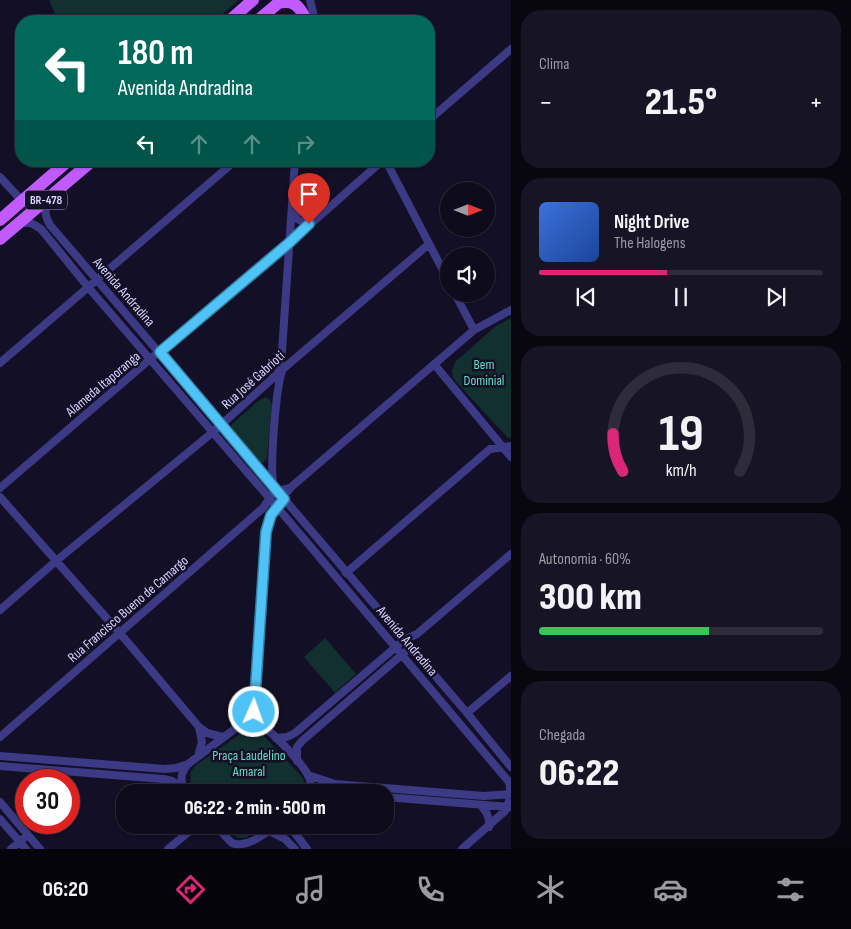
<!DOCTYPE html>
<html lang="pt">
<meta charset="utf-8">
<style>
:root{--surface:#0e0b1c;--page:#171425;--text:#f1f3f6;--muted:#9b9ba3;--line:#2e2b3b;--accent:#db2777}
body{margin:0;font-family:"Sofia Sans Condensed",sans-serif;background:var(--page);color:var(--text);height:100vh;display:flex;flex-direction:column;font-size:19px;white-space:nowrap}
*{box-sizing:border-box;margin:0}
p{font-size:16px;color:var(--muted)}
.icon{flex:none;width:28px;height:28px;fill:none;stroke:currentColor;stroke-width:2;stroke-linecap:round;stroke-linejoin:round}
.map{position:relative;flex:1;overflow:hidden}
.side{display:flex;flex-direction:column;gap:10px;padding:10px;background:#08060f;width:340px}
.side>*{flex:none}
.top-card{position:absolute;left:15px;top:15px;width:420px;height:152px;border-radius:20px;box-shadow:0 1px 4px #0004,0 0 0 1px var(--line);background:#00695c;color:#fff;overflow:hidden}
.needle{width:32px;rotate:90deg}
.fabs{position:absolute;left:440px;top:182px;display:grid;gap:10px}
.fabs a{display:grid;place-items:center;width:55px;height:55px;border-radius:50%;background:var(--surface);box-shadow:0 1px 4px #0004,0 0 0 1px var(--line);font-size:25px}
.speed{position:absolute;left:15px;top:769px;display:flex;gap:10px;font-size:25px;font-weight:700;text-align:center}
.speed>*{display:grid;place-content:center;width:65px;height:65px;border-radius:50%;background:var(--surface);box-shadow:0 1px 4px #0004,0 0 0 1px var(--line);line-height:1}
.speed .limit{border:8px solid #d22;background:#fff;color:#111}
.pin{position:absolute;display:grid;place-items:center;width:42px;height:42px;color:#fff;margin:-51px -21px;border-radius:50% 50% 50% 0;rotate:-45deg;box-shadow:0 0 5px #0007}
.pin .icon{rotate:45deg}
.me{position:absolute;width:55px;margin:-28px;rotate:2deg;stroke-linejoin:round;filter:drop-shadow(0 0 4px #0008)}
.turn{display:flex;align-items:center;gap:18px;height:105px;padding:0 20px;font-size:22px}
.turn .icon{width:65px;height:65px;stroke-width:2.5}
.turn b{display:block;font-size:35px;line-height:42px}
.lanes{display:flex;align-items:center;height:48px;padding:0 20px;background:#0003;justify-content:center;gap:25px;direction:ltr}
.lanes .off{opacity:.35}
.big{font-size:38px;font-weight:800;line-height:1.1}
.side .tile{flex:1;display:flex;flex-direction:column;justify-content:center;gap:8px;min-width:0;padding:0 18px;border-radius:20px;background:var(--page)}
.side .dial{align-items:center;gap:0}
.dial svg{height:130px;overflow:visible;fill:none;stroke:var(--line);stroke-width:7;stroke-linecap:round;text-anchor:middle}
.dial text{fill:var(--text);stroke:none}
.song{display:flex;align-items:center;gap:15px}
.cover{width:60px;height:60px;border-radius:8px;background:linear-gradient(135deg,hsl(220 70% 55%),hsl(220 70% 35%))}
.played{height:5px;border-radius:2px;background:linear-gradient(90deg,var(--accent) 45%,var(--line) 45%)}
.keys{display:flex;justify-content:space-around;direction:ltr}
.heat{display:flex;justify-content:space-between;align-items:center;font-size:28px;direction:ltr}
.charge{height:8px;border-radius:4px;background:linear-gradient(90deg,#34c759 60%,var(--line) 0)}
.trip{position:absolute;left:116px;top:784px;width:278px;height:50px;border-radius:20px;background:var(--surface);box-shadow:0 1px 4px #0004,0 0 0 1px var(--line);font-weight:800;line-height:50px;text-align:center}
.menu{display:flex;height:80px;justify-content:space-around;align-items:center;background:#06040b;color:var(--muted)}
.menu .icon{width:35px;height:35px}
.menu .on{color:var(--accent)}
.menu b{font-size:22px;color:var(--text)}
main{display:flex;flex:1;min-height:0}
.map>svg:first-child{display:block}
.green{fill:#12302f}
.lines{fill:none;stroke-linecap:round;stroke-linejoin:round}
.minor{stroke:#3d3a85;stroke-width:8}
.primary{stroke:#c25bff;stroke-width:12}
.route-casing{stroke:#337fa1;stroke-width:12}
.route{stroke:#4fc3f7;stroke-width:9}
.labels{text-anchor:middle;dominant-baseline:central;stroke-width:5;stroke-linejoin:round;paint-order:stroke}
.shield{fill:#130f26;stroke:#9e99be;stroke-width:1}
.shield-label{font-size:12px;font-weight:bold;fill:#d9d4ff}
.street-label{font-size:14px;fill:#d9d4ff;stroke:#130f26}
.park-label{font-size:14px;fill:#5fe0c0;stroke:#130f26}
</style>
<main>
<div class="map">
<svg width="511" height="849" viewBox="0 0 511 849">
<rect width="100%" height="100%" fill="#130f26"/>
<path class="green" d="M 49,0 L 239,0 L 214,21 L 58,21 Z
M 511,318 L 511,438 L 508,438 L 458,384 L 453,378 L 452,371 L 455,362 L 496,326 Z
M 266,397 L 270,400 L 272,404 L 267,458 L 263,463 L 258,462 L 234,435 L 231,425 L 258,401 Z
M 325,638 L 356,674 L 335,693 L 304,657 Z
M 249,730 L 259,732 L 262,734 L 303,778 L 305,784 L 304,792 L 196,792 L 190,783 L 191,771 L 196,765 L 243,732 Z
M 224,825 L 264,825 C 246,839 240,845 224,825 Z"/>
<g class="lines">
<path class="minor" d="M 310,0 L 315,21
M 429,120 L 511,49
M 386,161 L 449,282
M 0,177 L 22,201
M 48,201 C 44,210 45,216 50,225 L 467,713 L 511,767
M 293,208 L 297,219 L 309,225
M 21,223 L 31,223 L 41,229 L 88,287 L 277,507 L 509,782 C 511,789 510,804 505,811 L 462,849
M 455,294 L 474,330
M 0,363 L 235,161
M 434,364 L 511,457
M 278,373 L 282,351 L 295,161
M 274,486 C 269,470 276,389 282,371
M 0,488 L 205,312 L 289,243 L 382,161
M 288,491 L 290,488 L 474,330 L 511,310
M 0,497 L 124,638 L 199,727 L 207,733 L 223,737
M 269,519 L 280,505
M 346,573 L 490,449 L 511,446
M 0,610 L 56,561 L 213,432 L 283,369 L 429,244
M 467,713 L 511,676
M 260,723 L 254,712 L 253,702 L 265,542 L 267,524 L 272,516
M 0,737 L 255,515 L 263,508 L 274,492 L 290,488
M 276,738 L 287,737 L 295,733 L 404,640 L 417,634 L 511,554
M 0,756 L 165,769 L 176,768 L 188,764
M 198,756 L 202,742 L 199,727
M 297,761 L 297,747 L 302,741 L 405,652
M 0,766 L 163,779 L 172,781 L 182,788
M 308,775 L 335,784 L 484,796 L 511,794
M 187,792 C 179,783 180,773 188,764 L 240,725 L 251,720 C 265,722 303,764 309,777 C 311,782 311,787 310,792
M 385,797 L 511,807
M 0,802 L 40,849
M 480,805 C 487,811 490,818 489,827
M 0,819 L 26,849
M 216,825 C 221,831 226,838 232,843 C 246,849 266,833 277,825
M 291,825 L 294,832 L 307,849
M 269,831 L 285,839 L 295,849
M 11,849 L 23,839
M 168,849 L 197,825"/>
<path class="primary" d="M 278,3 C 292,0 298,4 304,16
M 229,21 L 253,0
M 257,21 L 282,0
M 0,220 L 68,161
M 0,239 L 92,161"/>
</g>
<g class="lines">
<g class="route-casing">
<path id="route" d="M 254,712 L 266,532 L 271,515 L 284,499 L 160,352 L 289,243 L 309,224"/>
</g>
<use href="#route" class="route"/>
</g>
<g class="labels">
<rect class="shield" x="25" y="190.5" width="42" height="19" rx="4"/>
<g class="shield-label">
<text x="46" y="200">BR-478</text>
</g>
<g class="street-label">
<text transform="translate(124 292) rotate(49)">Avenida Andradina</text>
<text transform="translate(253 380) rotate(-42)">Rua José Gabrioti</text>
<text transform="translate(103 384) rotate(-40)">Alameda Itaporanga</text>
<text transform="translate(128 609) rotate(-41)">Rua Francisco Bueno de Camargo</text>
<text transform="translate(407 641) rotate(50)">Avenida Andradina</text>
</g>
<g class="park-label">
<text x="484" y="364">Bem<tspan x="484" dy="16">Dominial</tspan></text>
<text x="249" y="755">Praça Laudelino<tspan x="249" dy="16">Amaral</tspan></text>
</g>
</g>
</svg>
<div class="fabs">
<a><svg class="needle" viewBox="-14 -14 28 28"><path d="M0-13l5 13h-10z" fill="#e53935"/><path d="M0 13l5-13h-10z" fill="#9b9ba3"/></svg></a>
<a><svg class="icon" aria-label="sound" viewBox="0 0 24 24"><path d="M4 9h4l5-4v14l-5-4H4zM17 9q2 3 0 6"/></svg></a>
</div>
<div class="speed"><div class="limit">30</div></div>
<div class="pin" style="left:309px;top:224px;background:#d93025"><svg class="icon" aria-label="arrive" viewBox="0 0 24 24"><path d="M6 21V4h12l-3 4 3 4H6"/></svg></div>
<svg class="me" style="left:254px;top:712px" viewBox="-20 -20 40 40"><circle r="17" fill="#4fc3f7" stroke="#fff" stroke-width="3"/><path d="M0-11L8 9 0 5-8 9z" fill="#fff"/></svg>
<div class="trip">06:22 · 2 min · 500 m</div>
<div class="top-card">
<div class="turn"><svg class="icon" aria-label="left" viewBox="0 0 24 24"><path d="M17 20v-9H6M10 6l-5 5 5 5"/></svg><div><b>180 m</b>Avenida Andradina</div></div>
<div class="lanes"><svg class="icon" aria-label="left" viewBox="0 0 24 24"><path d="M17 20v-9H6M10 6l-5 5 5 5"/></svg><svg class="icon off" aria-label="ahead" viewBox="0 0 24 24"><path d="M12 20V5M6 11l6-6 6 6"/></svg><svg class="icon off" aria-label="ahead" viewBox="0 0 24 24"><path d="M12 20V5M6 11l6-6 6 6"/></svg><svg class="icon off" aria-label="right" viewBox="0 0 24 24"><path d="M7 20v-9h11M14 6l5 5-5 5"/></svg></div>
</div>
</div>
<section class="side">
<div class="tile"><p>Clima</p>
<div class="heat"><a>−</a><b class="big">21.5°</b><a>+</a></div>
</div>
<div class="tile">
<div class="song"><i class="cover"></i><div><b>Night Drive</b><p>The Halogens</p></div></div>
<div class="played"></div>
<div class="keys"><svg class="icon" aria-label="previous" viewBox="0 0 24 24"><path d="M18 5L8 12l10 7zM5 5v14"/></svg><svg class="icon" aria-label="pause" viewBox="0 0 24 24"><path d="M8 5v14M16 5v14"/></svg><svg class="icon" aria-label="next" viewBox="0 0 24 24"><path d="M6 5l10 7-10 7zM19 5v14"/></svg></div>
</div>
<div class="tile dial"><svg viewBox="0 0 100 80">
<path d="M14 69A42 42 0 1 1 86 69"/>
<path d="M14 69A42 42 0 0 1 8 46" stroke="#db2777"/>
<text x="50" y="56" font-size="32" font-weight="700">19</text>
<text x="50" y="72" font-size="11">km/h</text>
</svg></div>
<div class="tile"><p>Autonomia · 60%</p><b class="big">300 km</b><div class="charge"></div></div>
<div class="tile"><p>Chegada</p><b class="big">06:22</b></div>
</section>
</main>
<nav class="menu">
<b>06:20</b>
<svg class="icon on" aria-label="directions" viewBox="0 0 24 24"><path d="M12 3l9 9-9 9-9-9zM9 14v-3h6M13 9l2 2-2 2"/></svg>
<svg class="icon" aria-label="music" viewBox="0 0 24 24"><path d="M9 18V5l10-2v13"/><circle cx="6" cy="18" r="3"/><circle cx="16" cy="16" r="3"/></svg>
<svg class="icon" aria-label="phone" viewBox="0 0 24 24"><path d="M5 4h4l2 5-3 2q2 4 5 5l2-3 5 2v4C11 20 4 13 5 4z"/></svg>
<svg class="icon" aria-label="climate" viewBox="0 0 24 24"><path d="M12 3v18M4 7l16 10M4 17L20 7"/></svg>
<svg class="icon" aria-label="car" viewBox="0 0 24 24"><path d="M5 17H2v-5l4-1 3-4h7l3 4 3 1v5h-3M9 17h6M6 11h13"/><circle cx="7" cy="17" r="2"/><circle cx="17" cy="17" r="2"/></svg>
<svg class="icon" aria-label="filters" viewBox="0 0 24 24"><path d="M4 7h16M4 17h16"/><circle cx="9" cy="7" r="2"/><circle cx="15" cy="17" r="2"/></svg>
</nav>
